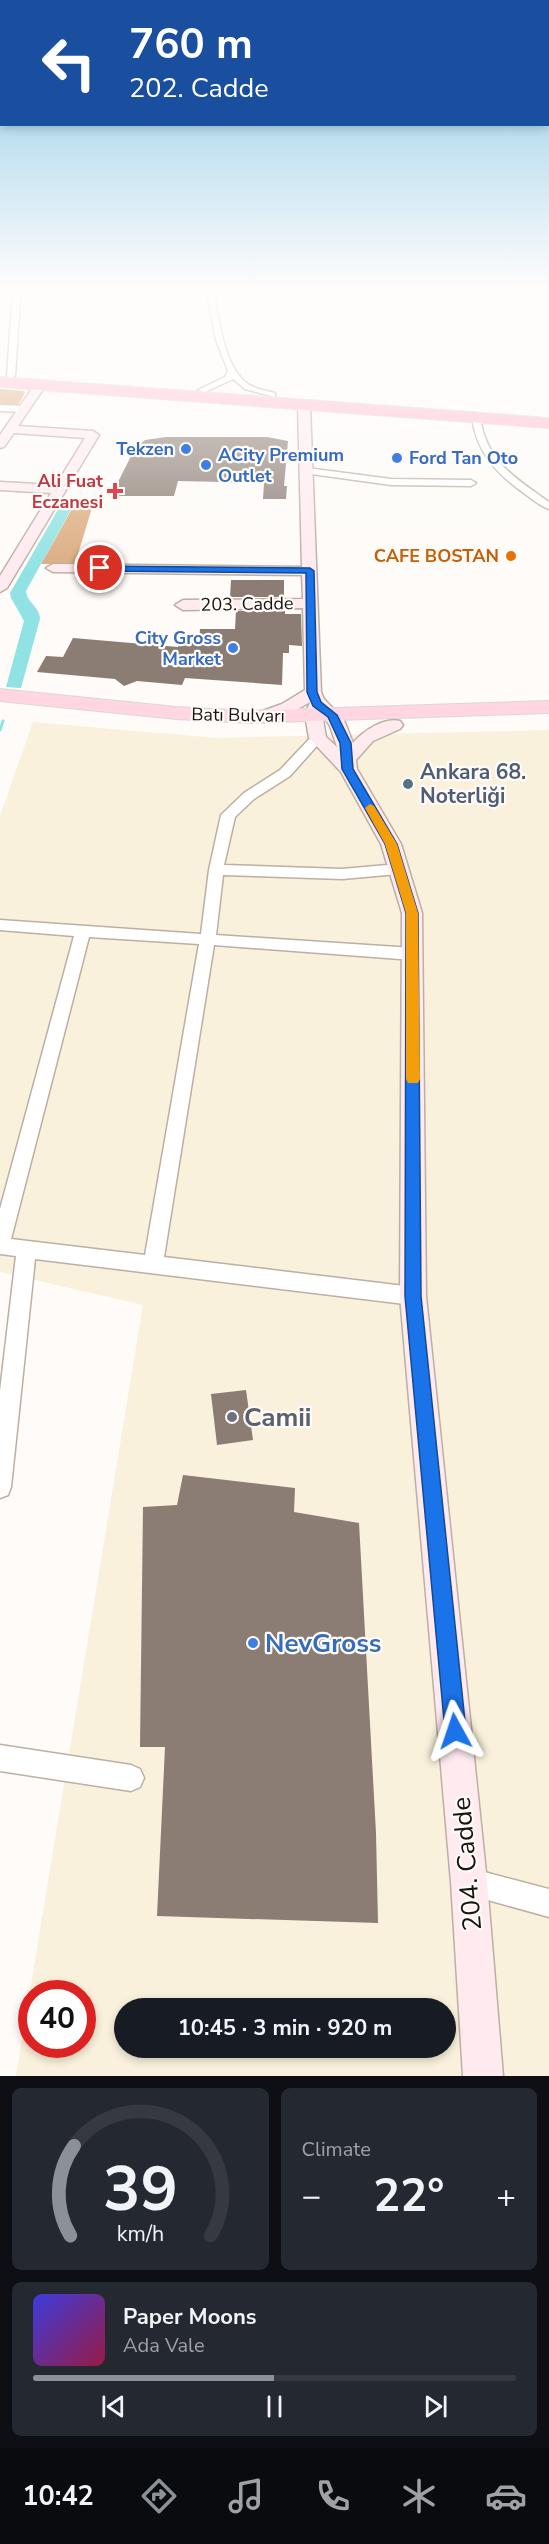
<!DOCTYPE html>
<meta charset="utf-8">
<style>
:root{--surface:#171b24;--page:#242831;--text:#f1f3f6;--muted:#9ea1a6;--line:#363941;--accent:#8c9099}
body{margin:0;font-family:"Nunito Sans",sans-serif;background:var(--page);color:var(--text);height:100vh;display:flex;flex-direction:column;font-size:22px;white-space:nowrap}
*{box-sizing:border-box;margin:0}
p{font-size:20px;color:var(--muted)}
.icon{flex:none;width:33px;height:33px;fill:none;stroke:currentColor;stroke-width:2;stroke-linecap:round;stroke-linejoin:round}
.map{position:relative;height:2076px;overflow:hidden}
.side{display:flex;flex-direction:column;gap:12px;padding:12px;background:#0d0f14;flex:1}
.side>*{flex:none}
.hud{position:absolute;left:0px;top:0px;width:549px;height:126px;box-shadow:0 3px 9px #0003;background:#1a4fa0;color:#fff;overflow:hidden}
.speed{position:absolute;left:18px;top:1980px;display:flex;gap:12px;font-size:30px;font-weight:700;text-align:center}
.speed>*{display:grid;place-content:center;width:78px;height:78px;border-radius:50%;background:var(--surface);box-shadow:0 3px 9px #0003;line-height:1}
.speed .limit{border:9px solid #d22;background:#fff;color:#111}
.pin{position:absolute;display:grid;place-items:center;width:51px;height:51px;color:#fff;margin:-26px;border:3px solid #fff;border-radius:50%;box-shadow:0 2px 6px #0007}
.me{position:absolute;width:66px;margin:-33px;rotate:355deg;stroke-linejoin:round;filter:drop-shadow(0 0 4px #0008)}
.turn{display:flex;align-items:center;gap:21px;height:126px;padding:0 30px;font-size:27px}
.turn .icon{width:78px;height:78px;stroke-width:2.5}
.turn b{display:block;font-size:42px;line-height:51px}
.big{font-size:45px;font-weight:700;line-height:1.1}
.side .tile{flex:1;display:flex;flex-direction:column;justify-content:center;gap:9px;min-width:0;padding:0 21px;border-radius:9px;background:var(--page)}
.side .dial{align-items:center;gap:0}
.dial svg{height:156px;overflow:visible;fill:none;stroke:var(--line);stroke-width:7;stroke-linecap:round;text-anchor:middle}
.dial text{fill:var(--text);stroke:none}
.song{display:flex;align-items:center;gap:18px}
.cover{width:72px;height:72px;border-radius:9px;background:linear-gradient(135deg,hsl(240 70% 55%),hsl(340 70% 35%))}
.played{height:6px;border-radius:3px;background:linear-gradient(90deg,var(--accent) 50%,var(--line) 50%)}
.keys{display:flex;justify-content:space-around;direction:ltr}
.heat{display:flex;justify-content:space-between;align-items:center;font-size:33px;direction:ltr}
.side .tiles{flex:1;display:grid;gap:12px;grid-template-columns:1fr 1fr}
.tile:last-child{grid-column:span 2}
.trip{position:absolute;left:114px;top:1998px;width:342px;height:60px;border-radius:30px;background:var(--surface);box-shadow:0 3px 9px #0003;font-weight:700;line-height:60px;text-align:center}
.tab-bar{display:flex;height:96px;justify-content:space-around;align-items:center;background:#090b0e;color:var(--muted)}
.tab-bar .icon{width:42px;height:42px}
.tab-bar .active{color:var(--accent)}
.tab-bar b{font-size:27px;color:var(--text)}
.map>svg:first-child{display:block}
.industrial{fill:#f9f1db;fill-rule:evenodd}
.forest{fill:#dbac80}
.water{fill:#90e2e4}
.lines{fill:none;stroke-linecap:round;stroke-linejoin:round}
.stream{stroke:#90e2e4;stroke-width:3}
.building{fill:#8b7d73}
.street-casing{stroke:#bcafa3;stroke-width:3}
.secondary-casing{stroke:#bcafa3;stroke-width:3}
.primary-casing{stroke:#dad9d9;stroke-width:2}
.highway-casing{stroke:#dad9d9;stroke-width:2}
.street{fill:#fff;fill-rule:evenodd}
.secondary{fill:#ffeaf0;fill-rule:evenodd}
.primary{fill:#ffd6e1;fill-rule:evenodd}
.highway{fill:#ffbacd;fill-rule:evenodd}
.route{fill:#1a73e8;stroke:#114b97;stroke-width:1.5}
.slow{fill:#f59e0b}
.shop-dot{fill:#3f7fe0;stroke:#fefbf8;stroke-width:2}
.health-dot{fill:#e0444e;stroke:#fefbf8;stroke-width:2}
.food-dot{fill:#e8710a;stroke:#fefbf8;stroke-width:2}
.service-dot{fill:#5c6f8a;stroke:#fefbf8;stroke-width:2}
.worship-dot{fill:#6b7280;stroke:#fefbf8;stroke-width:2}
.labels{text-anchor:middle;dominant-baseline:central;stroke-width:4.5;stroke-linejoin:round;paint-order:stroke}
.far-shop-label{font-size:18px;font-weight:bold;fill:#366cbe;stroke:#fefbf8;text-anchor:end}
.far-health-label{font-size:18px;font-weight:bold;fill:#be3a42;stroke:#fefbf8;text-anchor:end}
.far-food-label{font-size:18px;font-weight:bold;fill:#c56008;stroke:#fefbf8;text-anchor:end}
.far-street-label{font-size:18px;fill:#18140f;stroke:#fefbf8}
.service-label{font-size:21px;font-weight:bold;fill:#4e5e75;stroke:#fefbf8;text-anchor:start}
.near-worship-label{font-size:26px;font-weight:bold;fill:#5b616d;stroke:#fefbf8;text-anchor:start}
.near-shop-label{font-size:26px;font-weight:bold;fill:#366cbe;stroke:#fefbf8;text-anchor:start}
.near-street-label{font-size:26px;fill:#18140f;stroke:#fefbf8}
</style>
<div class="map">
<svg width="549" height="2076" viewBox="0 0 549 2076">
<rect width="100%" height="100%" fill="#fefbf8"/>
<path class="industrial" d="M 33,722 L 216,738 L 549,730 L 549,2076 L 16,2076 L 143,1305 L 0,1272 L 0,816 ZM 32,1994 L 82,1994 L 82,2044 L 32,2044 ZM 124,2008 L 446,2008 L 446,2048 L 124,2048 Z"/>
<path class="forest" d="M 0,389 L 24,391 L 25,393 L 17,407 L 0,406 Z
M 77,500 L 94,501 L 75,564 L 41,564 Z"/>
<path class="water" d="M 60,506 L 73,506 L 26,591 C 27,603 40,607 40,619 L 21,688 L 6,687 L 24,621 L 11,598 L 10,593 Z"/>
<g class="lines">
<path class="stream" d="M 0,730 L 3,721"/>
</g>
<path class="building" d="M 166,437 L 267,437 L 288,441 L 284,486 L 287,486 L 286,499 L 263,499 L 264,483 L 178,481 L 174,496 L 111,496 L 135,448 L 145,440 Z
M 231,580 L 284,580 L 284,597 L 230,597 Z
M 236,611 L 285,611 L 285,614 L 301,614 L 302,646 L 289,645 L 289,653 L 283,653 L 282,685 L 185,678 L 182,685 L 137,681 L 124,686 L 115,679 L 37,672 L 46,656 L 63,657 L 73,638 L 178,647 L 180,641 L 199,642 L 200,629 L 235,629 Z
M 246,1390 L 253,1440 L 217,1445 L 211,1394 Z
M 183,1475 L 295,1488 L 294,1512 L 359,1523 L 376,1833 L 378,1923 L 157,1916 L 165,1747 L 140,1747 L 143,1507 L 177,1505 Z"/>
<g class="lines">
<g class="street-casing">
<path id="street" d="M 0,286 L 21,286 L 15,376 L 11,378 L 7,376 L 13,288 L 0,290 Z
M 206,286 L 213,286 C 218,314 223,367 248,384 C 255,389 266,391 275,393 L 275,397 L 245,389 L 233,379 L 205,392 L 198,390 L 225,377 L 228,371 L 216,340 Z
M 0,405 L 24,406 L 28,409 L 24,412 L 0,411 Z
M 476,415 L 480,418 C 487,462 515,478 549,502 L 549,509 C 540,506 532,499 525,494 C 497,474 477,453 472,418 Z
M 307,468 L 391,479 L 471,480 L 476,483 L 471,486 L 391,485 L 304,473 L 302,471 Z
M 318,734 L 324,738 L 290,776 L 254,799 L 235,817 L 224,865 L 342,869 L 398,864 L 405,869 L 398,874 L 342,879 L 223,875 L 216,935 L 413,948 L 418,950 L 421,954 L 418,958 L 413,960 L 214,945 L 164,1257 L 413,1287 L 420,1290 L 423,1296 L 420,1302 L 413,1305 L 35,1259 L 11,1487 L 8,1495 L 0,1498 L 0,1391 L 16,1256 L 0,1254 L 0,1209 L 74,936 L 0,930 L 0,920 L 201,934 L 209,870 L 221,815 L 244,793 L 280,770 L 313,735 ZM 89,937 L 199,944 L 145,1255 L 11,1239 Z
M 0,1745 L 131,1765 L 140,1769 L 144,1778 L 140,1787 L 131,1791 L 0,1771 Z
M 469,1868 L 549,1889 L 549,1917 L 459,1892 L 455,1882 L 459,1872 Z"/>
</g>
<g class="secondary-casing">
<path id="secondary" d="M 40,382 L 46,385 L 18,426 L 93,431 L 99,435 L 7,588 L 0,592 L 0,576 L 51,493 L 0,490 L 0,482 L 56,485 L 85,438 L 14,433 L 4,447 L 0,448 L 0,435 L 36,383 Z
M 304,401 L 310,405 L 321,692 L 324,699 L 344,720 L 353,743 C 363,731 384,717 400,721 L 403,725 L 400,729 L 373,741 L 356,760 L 357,769 L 401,844 L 422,913 L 426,1296 L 487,1882 L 503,2076 L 463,2076 L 451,1882 L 400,1296 L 402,913 L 381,844 L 341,772 L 309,738 L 305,715 L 310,702 C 296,710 274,725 257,721 L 254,717 L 257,713 L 282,704 L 305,690 L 303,608 L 183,610 L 175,605 L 183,600 L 303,599 L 302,575 L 53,572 L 46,568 L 53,564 L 302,567 L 298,405 ZM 322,714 L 330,726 L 337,747 L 326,737 Z"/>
</g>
<g class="primary-casing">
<path id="primary" d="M 0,689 L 176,707 L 249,711 L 549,701 L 549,713 L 249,723 L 176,719 L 0,701 Z"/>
</g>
<g class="highway-casing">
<path id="highway" d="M 0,377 L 549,418 L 549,428 L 0,387 Z"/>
</g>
<use href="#street" class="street"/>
<use href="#secondary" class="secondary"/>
<use href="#primary" class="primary"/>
<use href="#highway" class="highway"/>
</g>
<linearGradient id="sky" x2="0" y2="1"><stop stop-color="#85c6e6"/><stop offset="0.5" stop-color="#fffdfc"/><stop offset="1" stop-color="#fffdfc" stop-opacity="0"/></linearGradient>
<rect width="549" height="577" fill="url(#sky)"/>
<path class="route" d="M 97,566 L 310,568 L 314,571 L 317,692 L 321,702 L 337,715 L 351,743 L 353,769 L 397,844 L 418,913 L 421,1296 L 466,1731 L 462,1739 L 455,1742 L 448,1739 L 445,1731 L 405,1296 L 406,913 L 385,844 L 342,769 L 340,743 L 328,717 L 313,706 L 307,692 L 306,573 L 100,571 L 97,570 Z"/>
<path class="slow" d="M 370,804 L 374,806 L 397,844 L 418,913 L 420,1079 L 418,1083 L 408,1083 L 406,1079 L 406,913 L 385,844 L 365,808 Z"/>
<g class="shop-dot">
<circle cx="186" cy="449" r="6"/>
<circle cx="397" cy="458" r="6"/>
<circle cx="206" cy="465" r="6"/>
<circle cx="233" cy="648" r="6"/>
<circle cx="253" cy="1643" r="6"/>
</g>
<path class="health-dot" d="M112 482h6v6h6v6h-6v6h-6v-6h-6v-6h6z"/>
<circle class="food-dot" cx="511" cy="556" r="6"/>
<circle class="service-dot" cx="408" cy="784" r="6"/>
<circle class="worship-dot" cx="232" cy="1417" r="6"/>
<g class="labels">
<g class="far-shop-label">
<text x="174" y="449">Tekzen</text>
<text x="218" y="455" text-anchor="start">ACity Premium<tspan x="218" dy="21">Outlet</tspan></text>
<text x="409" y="458" text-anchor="start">Ford Tan Oto</text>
<text x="221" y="638">City Gross<tspan x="221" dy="21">Market</tspan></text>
</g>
<g class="far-health-label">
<text x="103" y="481">Ali Fuat<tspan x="103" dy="21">Eczanesi</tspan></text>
</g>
<g class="far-food-label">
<text x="499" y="556">CAFE BOSTAN</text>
</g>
<g class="far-street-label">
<text transform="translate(247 604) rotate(-1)">203. Cadde</text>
<text transform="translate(238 715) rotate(1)">Batı Bulvarı</text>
</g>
<g class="service-label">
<text x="420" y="772">Ankara 68.<tspan x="420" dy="24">Noterliği</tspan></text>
</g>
<g class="near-worship-label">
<text x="244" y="1417">Camii</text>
</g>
<g class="near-shop-label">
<text x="265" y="1643">NevGross</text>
</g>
<g class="near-street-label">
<text transform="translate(467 1864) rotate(-95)">204. Cadde</text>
</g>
</g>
</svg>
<div class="speed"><div class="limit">40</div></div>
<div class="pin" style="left:100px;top:568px;background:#d93025"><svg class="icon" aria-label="arrive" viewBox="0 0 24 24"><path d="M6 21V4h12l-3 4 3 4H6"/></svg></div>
<svg class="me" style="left:455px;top:1731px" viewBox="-20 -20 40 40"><path d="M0-17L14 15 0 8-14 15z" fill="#1a73e8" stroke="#fff" stroke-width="4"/></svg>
<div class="trip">10:45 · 3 min · 920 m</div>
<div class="hud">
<div class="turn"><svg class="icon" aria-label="left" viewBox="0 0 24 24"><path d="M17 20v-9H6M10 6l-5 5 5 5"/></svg><div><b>760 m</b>202. Cadde</div></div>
</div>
</div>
<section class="side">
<div class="tiles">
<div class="tile dial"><svg viewBox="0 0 100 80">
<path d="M14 69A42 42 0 1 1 86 69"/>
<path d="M14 69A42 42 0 0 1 16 23" stroke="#8c9099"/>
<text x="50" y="56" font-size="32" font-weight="700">39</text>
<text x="50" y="72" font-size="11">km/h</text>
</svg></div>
<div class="tile"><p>Climate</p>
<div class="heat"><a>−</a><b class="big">22°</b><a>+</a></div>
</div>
<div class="tile">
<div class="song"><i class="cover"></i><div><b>Paper Moons</b><p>Ada Vale</p></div></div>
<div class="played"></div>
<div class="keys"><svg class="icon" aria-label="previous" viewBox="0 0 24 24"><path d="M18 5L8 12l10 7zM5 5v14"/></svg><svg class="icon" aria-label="pause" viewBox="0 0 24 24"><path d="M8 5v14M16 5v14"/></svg><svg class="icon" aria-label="next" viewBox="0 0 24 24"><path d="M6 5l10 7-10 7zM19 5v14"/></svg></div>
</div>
</div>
</section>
<nav class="tab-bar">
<b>10:42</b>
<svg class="icon active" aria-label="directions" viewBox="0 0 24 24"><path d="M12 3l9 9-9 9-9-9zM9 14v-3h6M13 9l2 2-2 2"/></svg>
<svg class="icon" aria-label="music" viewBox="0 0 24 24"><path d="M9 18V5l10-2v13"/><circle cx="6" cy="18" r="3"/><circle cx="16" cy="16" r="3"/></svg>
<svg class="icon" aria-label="phone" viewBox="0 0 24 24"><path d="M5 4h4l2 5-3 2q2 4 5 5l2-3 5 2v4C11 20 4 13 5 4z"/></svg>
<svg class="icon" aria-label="climate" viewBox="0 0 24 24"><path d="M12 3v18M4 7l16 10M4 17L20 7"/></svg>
<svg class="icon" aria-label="car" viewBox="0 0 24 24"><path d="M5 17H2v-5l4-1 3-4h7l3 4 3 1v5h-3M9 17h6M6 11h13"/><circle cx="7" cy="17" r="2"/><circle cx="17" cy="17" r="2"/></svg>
</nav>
